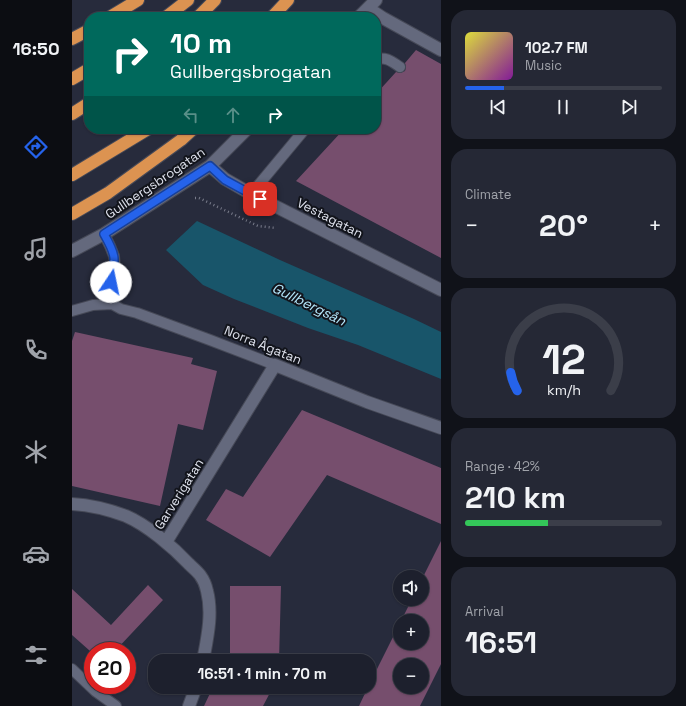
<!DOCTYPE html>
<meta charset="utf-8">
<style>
:root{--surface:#1d202d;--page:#252835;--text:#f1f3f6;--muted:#a0a3aa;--line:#3b3e49;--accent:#2563eb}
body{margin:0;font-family:"Space Grotesk",sans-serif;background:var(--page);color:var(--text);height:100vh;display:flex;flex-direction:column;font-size:15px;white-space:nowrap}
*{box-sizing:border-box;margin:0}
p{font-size:13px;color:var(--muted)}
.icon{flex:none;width:22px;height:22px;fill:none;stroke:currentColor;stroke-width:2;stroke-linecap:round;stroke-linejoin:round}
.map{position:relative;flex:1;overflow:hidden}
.panel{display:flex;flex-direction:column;gap:10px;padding:10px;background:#101219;width:245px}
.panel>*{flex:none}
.banner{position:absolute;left:12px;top:12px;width:297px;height:122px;border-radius:16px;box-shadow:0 1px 3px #0004,0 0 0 1px var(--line);background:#00695c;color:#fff;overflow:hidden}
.tools{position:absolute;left:321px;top:570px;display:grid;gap:8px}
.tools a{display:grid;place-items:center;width:36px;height:36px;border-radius:50%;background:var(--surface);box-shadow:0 1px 3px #0004,0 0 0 1px var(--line);font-size:20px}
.speed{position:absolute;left:12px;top:642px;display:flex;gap:8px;font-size:20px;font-weight:700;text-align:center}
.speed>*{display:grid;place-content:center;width:52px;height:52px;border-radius:50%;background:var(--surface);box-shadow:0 1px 3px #0004,0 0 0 1px var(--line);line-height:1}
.speed .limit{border:6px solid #d22;background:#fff;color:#111}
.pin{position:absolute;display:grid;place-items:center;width:34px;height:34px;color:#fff;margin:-17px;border-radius:8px;box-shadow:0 2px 6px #0006}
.me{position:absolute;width:44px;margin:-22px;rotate:11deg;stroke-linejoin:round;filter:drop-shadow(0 0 3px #0008)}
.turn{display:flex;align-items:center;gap:14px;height:84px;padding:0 20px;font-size:18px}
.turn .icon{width:52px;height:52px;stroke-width:2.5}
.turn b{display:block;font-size:28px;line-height:34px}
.lanes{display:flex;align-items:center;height:38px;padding:0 20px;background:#0003;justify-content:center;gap:20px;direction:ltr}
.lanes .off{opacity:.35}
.big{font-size:30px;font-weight:800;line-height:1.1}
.panel .tile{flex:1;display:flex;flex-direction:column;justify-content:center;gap:6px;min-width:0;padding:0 14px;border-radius:16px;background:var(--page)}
.panel .dial{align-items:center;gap:0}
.dial svg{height:104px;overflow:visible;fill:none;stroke:var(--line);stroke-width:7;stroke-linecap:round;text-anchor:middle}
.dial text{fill:var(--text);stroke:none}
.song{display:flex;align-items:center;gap:12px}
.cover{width:48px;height:48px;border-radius:6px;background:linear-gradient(135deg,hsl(60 70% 55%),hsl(290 70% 35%))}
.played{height:4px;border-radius:2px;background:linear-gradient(90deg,var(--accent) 20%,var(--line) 20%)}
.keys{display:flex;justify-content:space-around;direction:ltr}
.heat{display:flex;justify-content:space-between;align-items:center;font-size:22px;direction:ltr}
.charge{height:6px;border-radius:3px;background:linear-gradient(90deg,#34c759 42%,var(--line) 0)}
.trip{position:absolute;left:76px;top:654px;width:228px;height:40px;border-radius:16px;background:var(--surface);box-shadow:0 1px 3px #0004,0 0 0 1px var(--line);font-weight:800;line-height:40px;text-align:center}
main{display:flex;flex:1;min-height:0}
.menu{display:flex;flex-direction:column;width:72px;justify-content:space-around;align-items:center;background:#0c0d12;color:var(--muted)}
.menu .icon{width:28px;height:28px}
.menu .on{color:var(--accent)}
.menu b{font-size:18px;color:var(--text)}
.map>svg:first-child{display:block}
.water{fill:#18556a}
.building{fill:#764e6d;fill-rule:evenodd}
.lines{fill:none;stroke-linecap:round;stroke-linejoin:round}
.lane-casing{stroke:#464957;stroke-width:12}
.street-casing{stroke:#464957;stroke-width:14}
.highway-casing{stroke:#464957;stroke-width:14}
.path{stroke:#7a7d8c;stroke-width:2.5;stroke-dasharray:1 3;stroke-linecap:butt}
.lane{stroke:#64697d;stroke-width:10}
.street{stroke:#64697d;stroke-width:12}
.highway{stroke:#dc9351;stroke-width:12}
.route-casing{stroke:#184099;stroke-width:10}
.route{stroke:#2563eb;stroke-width:7}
.labels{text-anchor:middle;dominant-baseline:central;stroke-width:4;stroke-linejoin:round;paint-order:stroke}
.street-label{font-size:13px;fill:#dfe2ed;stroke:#12141b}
.water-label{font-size:14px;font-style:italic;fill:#b4e7fb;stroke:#12141b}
</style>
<main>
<nav class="menu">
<b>16:50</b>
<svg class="icon on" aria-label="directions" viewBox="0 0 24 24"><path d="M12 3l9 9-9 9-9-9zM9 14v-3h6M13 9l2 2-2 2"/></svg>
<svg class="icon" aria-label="music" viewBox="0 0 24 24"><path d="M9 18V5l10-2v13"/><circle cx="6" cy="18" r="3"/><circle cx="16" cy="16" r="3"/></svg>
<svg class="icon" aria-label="phone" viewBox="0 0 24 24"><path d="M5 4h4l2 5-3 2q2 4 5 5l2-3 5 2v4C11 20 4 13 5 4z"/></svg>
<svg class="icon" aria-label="climate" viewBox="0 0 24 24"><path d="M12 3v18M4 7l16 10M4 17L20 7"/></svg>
<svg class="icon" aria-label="car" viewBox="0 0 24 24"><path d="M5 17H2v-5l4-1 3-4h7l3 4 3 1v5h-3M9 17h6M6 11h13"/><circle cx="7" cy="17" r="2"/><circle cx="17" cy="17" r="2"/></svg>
<svg class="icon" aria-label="filters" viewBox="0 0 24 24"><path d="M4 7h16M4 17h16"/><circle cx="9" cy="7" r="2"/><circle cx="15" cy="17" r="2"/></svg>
</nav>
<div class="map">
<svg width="369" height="706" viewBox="0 0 369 706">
<rect width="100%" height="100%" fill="#272b3c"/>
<path class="water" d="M 125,221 L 208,260 L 342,319 L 369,332 L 369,379 L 286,345 L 236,328 L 162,299 L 131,285 L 94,250 Z"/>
<path class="building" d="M 344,50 L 369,64 L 369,258 L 224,181 L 272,129 L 304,129 L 304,94 L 324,72 L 328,73 L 333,71 L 334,67 L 333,63 Z
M 3,332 L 121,358 L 119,364 L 145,371 L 131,430 L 106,424 L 88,506 L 0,486 L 0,341 Z
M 230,410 L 369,468 L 369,524 L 255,475 L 198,557 L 134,520 L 154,489 L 171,497 Z
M 369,541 L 369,664 L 348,706 L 287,706 L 296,687 L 297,687 L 297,685 L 328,623 L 328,643 L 350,643 L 350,621 L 329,621 L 340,599 L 350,599 L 350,579 ZM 328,665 L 350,665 L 350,687 L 328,687 Z
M 76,585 L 91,600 L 43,651 L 18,651 L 0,635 L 0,589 L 39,625 Z
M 158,586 L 209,586 L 207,661 L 154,661 L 158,654 Z
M 141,687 L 201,687 L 191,706 L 132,706 Z"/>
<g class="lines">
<g class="lane-casing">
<path id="lane" d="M 304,59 C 315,57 319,61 328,67
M 179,194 L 233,129
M 32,234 L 38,246 L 42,256 L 43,266 L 37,295 L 40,304
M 0,311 L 21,305 L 40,304 L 49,309 L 65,313 L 138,340 L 203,365
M 0,669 L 23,691 L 44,706"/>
</g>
<g class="street-casing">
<path id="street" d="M 296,8 L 311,18 L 369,50
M 287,17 L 304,0
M 138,166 L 153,179 L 179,194 L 369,290
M 0,251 L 32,234 L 138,166 L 175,129
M 0,504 C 17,505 38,510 54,516 C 75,525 101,547 117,564 C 120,567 125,571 128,575 C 131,579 134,586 135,591 C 141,614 135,639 131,661
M 94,542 L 203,365 L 295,402 L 369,428
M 117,706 L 124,687"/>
</g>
<g class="highway-casing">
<path id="highway" d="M 38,17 L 66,0
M 94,17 L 116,0
M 126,17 L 143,0
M 200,17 L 216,0
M 0,39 L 17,30
M 0,79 L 17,69
M 0,114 L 17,103
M 0,175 L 76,129
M 0,214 L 36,193 L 109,140 L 121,129"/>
</g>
<path class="path" d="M 123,198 L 127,198 L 186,226 L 204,228"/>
<use href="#lane" class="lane"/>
<use href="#street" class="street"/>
<use href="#highway" class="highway"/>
</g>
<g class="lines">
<g class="route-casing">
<path id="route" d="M 39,282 C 44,258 44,255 32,234 L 138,166 L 153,180 L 188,199"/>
</g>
<use href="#route" class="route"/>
</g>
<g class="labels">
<g class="street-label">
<text transform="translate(83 183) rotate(-34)">Gullbergsbrogatan</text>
<text transform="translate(258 218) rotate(27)">Vestagatan</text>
<text transform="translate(191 345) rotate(22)">Norra Ågatan</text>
<text transform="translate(107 494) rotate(-58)">Garverigatan</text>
</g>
<g class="water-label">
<text transform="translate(237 304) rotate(26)">Gullbergsån</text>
</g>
</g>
</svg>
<div class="tools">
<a><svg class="icon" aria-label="sound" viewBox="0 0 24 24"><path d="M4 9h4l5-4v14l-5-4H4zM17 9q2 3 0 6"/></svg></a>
<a>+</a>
<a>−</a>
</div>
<div class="speed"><div class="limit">20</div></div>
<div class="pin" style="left:188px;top:199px;background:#d93025"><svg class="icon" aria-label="arrive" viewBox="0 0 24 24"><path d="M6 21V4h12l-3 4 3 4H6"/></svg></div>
<svg class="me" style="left:39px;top:282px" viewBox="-20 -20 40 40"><circle r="19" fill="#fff"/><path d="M0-13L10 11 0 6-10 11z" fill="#2563eb"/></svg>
<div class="trip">16:51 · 1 min · 70 m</div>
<div class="banner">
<div class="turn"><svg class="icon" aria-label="right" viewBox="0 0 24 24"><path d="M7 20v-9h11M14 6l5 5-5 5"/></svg><div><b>10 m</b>Gullbergsbrogatan</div></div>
<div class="lanes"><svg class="icon off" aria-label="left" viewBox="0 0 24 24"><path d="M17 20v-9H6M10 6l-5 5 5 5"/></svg><svg class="icon off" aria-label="ahead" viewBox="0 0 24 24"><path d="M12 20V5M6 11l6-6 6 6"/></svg><svg class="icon" aria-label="right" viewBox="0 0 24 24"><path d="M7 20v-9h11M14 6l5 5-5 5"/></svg></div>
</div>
</div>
<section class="panel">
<div class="tile">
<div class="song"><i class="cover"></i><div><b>102.7 FM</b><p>Music</p></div></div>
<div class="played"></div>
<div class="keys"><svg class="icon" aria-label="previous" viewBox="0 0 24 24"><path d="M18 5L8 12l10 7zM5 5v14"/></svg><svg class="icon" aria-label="pause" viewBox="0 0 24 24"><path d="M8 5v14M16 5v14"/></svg><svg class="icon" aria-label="next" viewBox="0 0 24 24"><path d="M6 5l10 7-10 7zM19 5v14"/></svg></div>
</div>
<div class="tile"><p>Climate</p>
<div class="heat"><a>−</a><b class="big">20°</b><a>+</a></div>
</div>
<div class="tile dial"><svg viewBox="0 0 100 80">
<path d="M14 69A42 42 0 1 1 86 69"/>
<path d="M14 69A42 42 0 0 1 9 55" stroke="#2563eb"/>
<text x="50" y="56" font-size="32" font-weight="700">12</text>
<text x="50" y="72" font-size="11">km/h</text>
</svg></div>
<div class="tile"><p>Range · 42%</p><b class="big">210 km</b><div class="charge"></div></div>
<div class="tile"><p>Arrival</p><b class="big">16:51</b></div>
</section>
</main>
